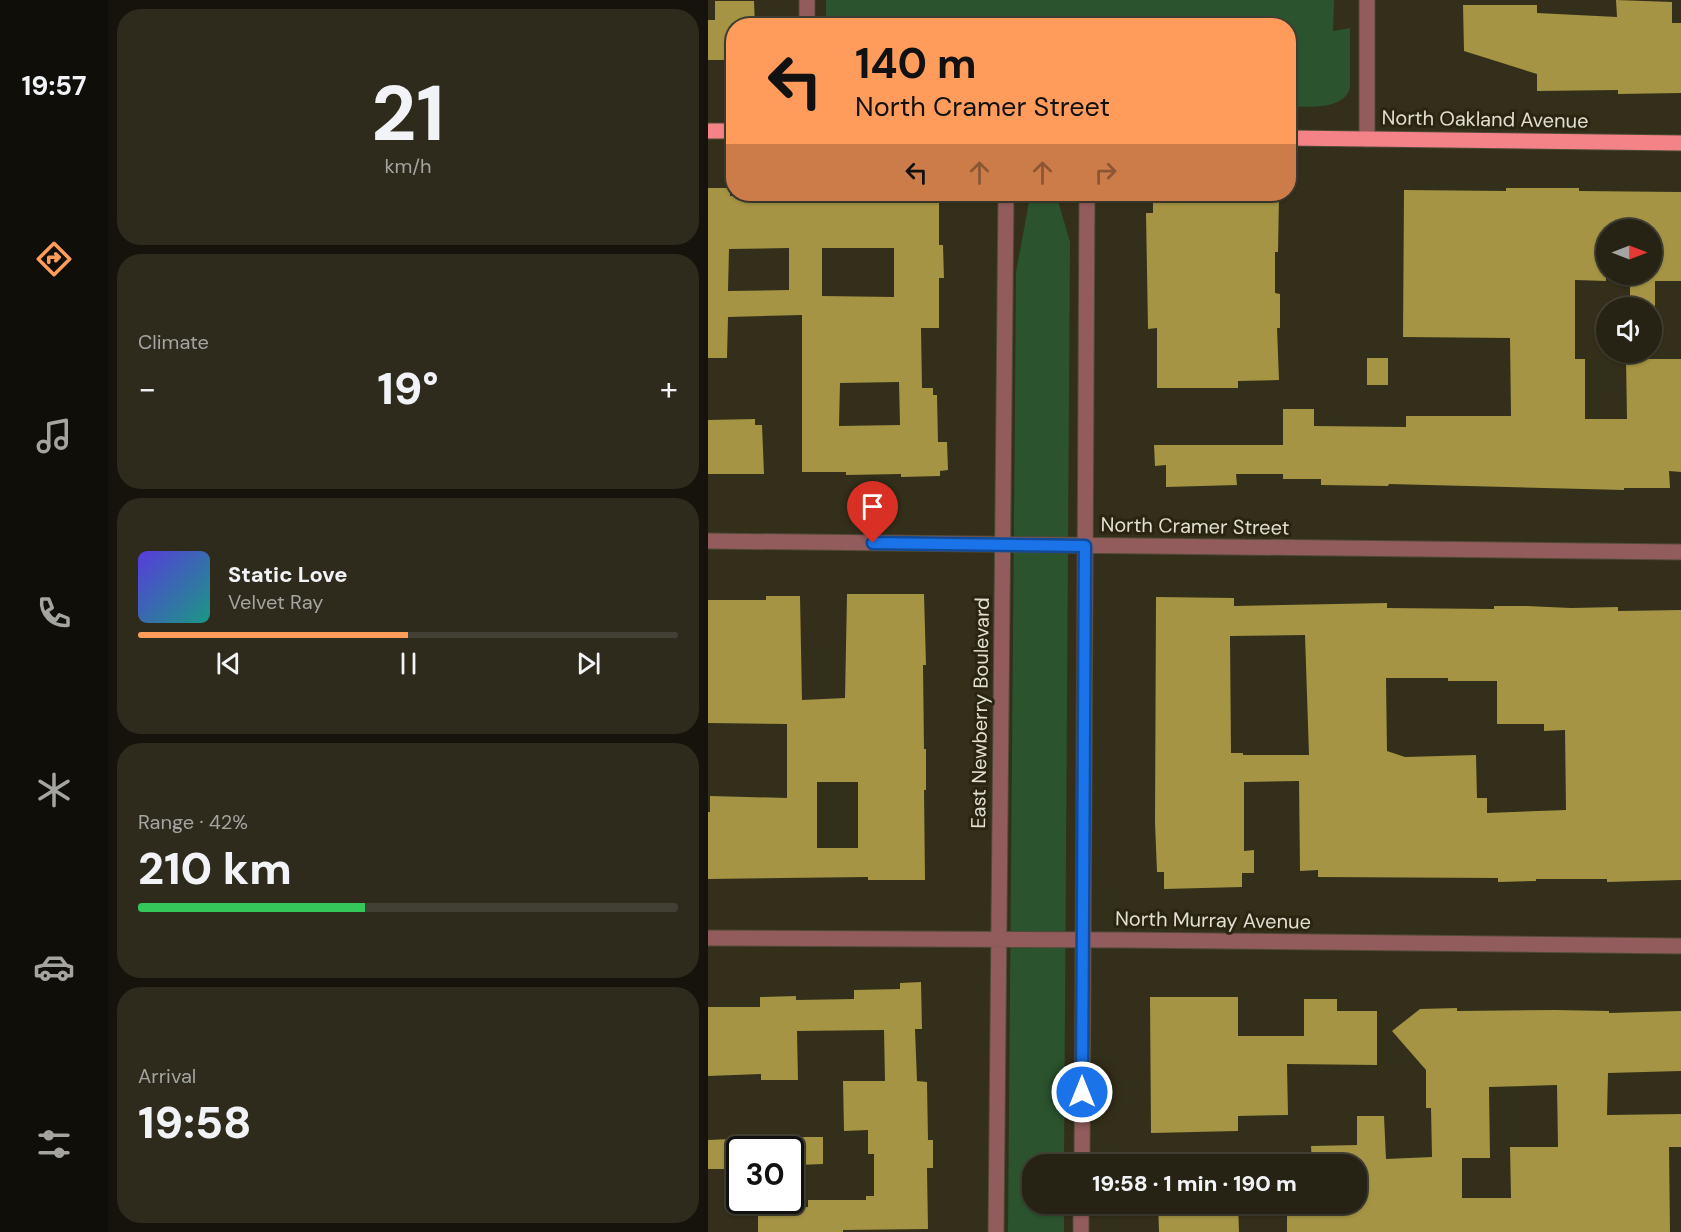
<!DOCTYPE html>
<meta charset="utf-8">
<style>
:root{--surface:#262314;--page:#2e2b1d;--text:#f1f3f6;--muted:#a4a4a0;--line:#424034;--accent:#ff9b5b}
body{margin:0;font-family:"DM Sans",sans-serif;background:var(--page);color:var(--text);height:100vh;display:flex;flex-direction:column;font-size:22px;white-space:nowrap}
*{box-sizing:border-box;margin:0}
p{font-size:20px;color:var(--muted)}
.icon{flex:none;width:33px;height:33px;fill:none;stroke:currentColor;stroke-width:2;stroke-linecap:round;stroke-linejoin:round}
.map{position:relative;flex:1;overflow:hidden}
.panel{display:flex;flex-direction:column;gap:9px;padding:9px;background:#15130b;width:600px}
.panel>*{flex:none}
.hud{position:absolute;left:18px;top:18px;width:570px;height:183px;border-radius:24px;box-shadow:0 2px 4px #0004,0 0 0 2px var(--line);background:#ff9b5b;color:#111;overflow:hidden}
.needle{width:39px;rotate:90deg}
.buttons{position:absolute;left:888px;top:219px;display:grid;gap:12px}
.buttons a{display:grid;place-items:center;width:66px;height:66px;border-radius:50%;background:var(--surface);box-shadow:0 2px 4px #0004,0 0 0 2px var(--line);font-size:30px}
.speed{position:absolute;left:18px;top:1136px;display:flex;gap:12px;font-size:30px;font-weight:700;text-align:center}
.speed>*{display:grid;place-content:center;width:78px;height:78px;border-radius:50%;background:var(--surface);box-shadow:0 2px 4px #0004,0 0 0 2px var(--line);line-height:1}
.speed .limit{border:3px solid #111;border-radius:9px;background:#fff;color:#111}
.pin{position:absolute;display:grid;place-items:center;width:51px;height:51px;color:#fff;margin:-62px -26px;border-radius:50% 50% 50% 0;rotate:-45deg;box-shadow:0 0 6px #0007}
.pin .icon{rotate:45deg}
.me{position:absolute;width:66px;margin:-33px;rotate:0deg;stroke-linejoin:round;filter:drop-shadow(0 0 4px #0008)}
.turn{display:flex;align-items:center;gap:21px;height:126px;padding:0 30px;font-size:27px}
.turn .icon{width:78px;height:78px;stroke-width:2.5}
.turn b{display:block;font-size:42px;line-height:51px}
.lanes{display:flex;align-items:center;height:57px;padding:0 30px;background:#0003;justify-content:center;gap:30px;direction:ltr}
.lanes .off{opacity:.35}
.big{font-size:45px;font-weight:800;line-height:1.1}
.panel .tile{flex:1;display:flex;flex-direction:column;justify-content:center;gap:9px;min-width:0;padding:0 21px;border-radius:24px;background:var(--page)}
.panel .dial{align-items:center;gap:0}
.dial b{font-size:78px;line-height:1}
.song{display:flex;align-items:center;gap:18px}
.cover{width:72px;height:72px;border-radius:9px;background:linear-gradient(135deg,hsl(250 70% 55%),hsl(170 70% 35%))}
.played{height:6px;border-radius:3px;background:linear-gradient(90deg,var(--accent) 50%,var(--line) 50%)}
.keys{display:flex;justify-content:space-around;direction:ltr}
.heat{display:flex;justify-content:space-between;align-items:center;font-size:33px;direction:ltr}
.charge{height:9px;border-radius:4px;background:linear-gradient(90deg,#34c759 42%,var(--line) 0)}
.trip{position:absolute;left:314px;top:1154px;width:345px;height:60px;border-radius:24px;background:var(--surface);box-shadow:0 2px 4px #0004,0 0 0 2px var(--line);font-weight:800;line-height:60px;text-align:center}
main{display:flex;flex:1;min-height:0}
.tabs{display:flex;flex-direction:column;width:108px;justify-content:space-around;align-items:center;background:#0f0e08;color:var(--muted)}
.tabs .icon{width:42px;height:42px}
.tabs .active{color:var(--accent)}
.tabs b{font-size:27px;color:var(--text)}
.map>svg:first-child{display:block}
.green{fill:#2b532e}
.building{fill:#a49443;fill-rule:evenodd}
.lines{fill:none;stroke-linecap:round;stroke-linejoin:round}
.minor-casing{stroke:#4f4b37;stroke-width:17}
.major-casing{stroke:#4f4b37;stroke-width:17}
.minor{stroke:#925b5c;stroke-width:15}
.major{stroke:#f48387;stroke-width:15}
.route-casing{stroke:#114b97;stroke-width:15}
.route{stroke:#1a73e8;stroke-width:10}
.labels{text-anchor:middle;dominant-baseline:central;stroke-width:6;stroke-linejoin:round;paint-order:stroke}
.street-label{font-size:20px;fill:#e1ded2;stroke:#292510}
</style>
<main>
<nav class="tabs">
<b>19:57</b>
<svg class="icon active" aria-label="directions" viewBox="0 0 24 24"><path d="M12 3l9 9-9 9-9-9zM9 14v-3h6M13 9l2 2-2 2"/></svg>
<svg class="icon" aria-label="music" viewBox="0 0 24 24"><path d="M9 18V5l10-2v13"/><circle cx="6" cy="18" r="3"/><circle cx="16" cy="16" r="3"/></svg>
<svg class="icon" aria-label="phone" viewBox="0 0 24 24"><path d="M5 4h4l2 5-3 2q2 4 5 5l2-3 5 2v4C11 20 4 13 5 4z"/></svg>
<svg class="icon" aria-label="climate" viewBox="0 0 24 24"><path d="M12 3v18M4 7l16 10M4 17L20 7"/></svg>
<svg class="icon" aria-label="car" viewBox="0 0 24 24"><path d="M5 17H2v-5l4-1 3-4h7l3 4 3 1v5h-3M9 17h6M6 11h13"/><circle cx="7" cy="17" r="2"/><circle cx="17" cy="17" r="2"/></svg>
<svg class="icon" aria-label="filters" viewBox="0 0 24 24"><path d="M4 7h16M4 17h16"/><circle cx="9" cy="7" r="2"/><circle cx="15" cy="17" r="2"/></svg>
</nav>
<section class="panel">
<div class="tile dial"><b>21</b><p>km/h</p></div>
<div class="tile"><p>Climate</p>
<div class="heat"><a>−</a><b class="big">19°</b><a>+</a></div>
</div>
<div class="tile">
<div class="song"><i class="cover"></i><div><b>Static Love</b><p>Velvet Ray</p></div></div>
<div class="played"></div>
<div class="keys"><svg class="icon" aria-label="previous" viewBox="0 0 24 24"><path d="M18 5L8 12l10 7zM5 5v14"/></svg><svg class="icon" aria-label="pause" viewBox="0 0 24 24"><path d="M8 5v14M16 5v14"/></svg><svg class="icon" aria-label="next" viewBox="0 0 24 24"><path d="M6 5l10 7-10 7zM19 5v14"/></svg></div>
</div>
<div class="tile"><p>Range · 42%</p><b class="big">210 km</b><div class="charge"></div></div>
<div class="tile"><p>Arrival</p><b class="big">19:58</b></div>
</section>
<div class="map">
<svg width="973" height="1232" viewBox="0 0 973 1232">
<rect width="100%" height="100%" fill="#332f1a"/>
<path class="green" d="M 118,0 L 626,0 L 625,31 L 642,28 L 642,88 C 635,111 600,106 581,107 L 580,26 L 118,25 Z
M 326,194 L 348,194 L 362,242 L 356,1164 L 324,1164 L 324,1203 L 356,1203 L 356,1232 L 300,1232 L 308,272 L 321,202 Z"/>
<path class="building" d="M 908,0 L 964,2 L 964,23 L 973,23 L 973,93 L 910,94 L 910,90 L 829,91 L 829,74 L 756,51 L 755,5 L 829,5 L 829,13 L 909,17 Z
M 7,1 L 46,1 L 47,26 L 26,26 L 26,60 L 0,60 L 0,20 L 7,20 Z
M 0,188 L 22,188 L 22,196 L 80,195 L 80,194 L 231,194 L 231,245 L 235,245 L 236,278 L 231,278 L 231,328 L 213,328 L 214,388 L 225,388 L 225,395 L 229,395 L 230,442 L 239,442 L 240,470 L 232,471 L 232,476 L 193,477 L 193,474 L 138,475 L 138,472 L 94,472 L 94,315 L 20,317 L 19,358 L 0,358 ZM 81,248 L 81,290 L 20,291 L 21,249 ZM 114,248 L 186,248 L 186,297 L 114,296 ZM 191,382 L 192,425 L 131,426 L 132,383 Z
M 798,188 L 871,188 L 871,191 L 973,192 L 973,281 L 947,281 L 947,308 L 922,308 L 922,274 L 944,274 L 944,230 L 898,230 L 898,281 L 867,280 L 867,359 L 877,359 L 877,419 L 919,419 L 918,359 L 973,359 L 973,472 L 961,471 L 962,488 L 916,488 L 916,490 L 681,484 L 680,486 L 613,485 L 613,479 L 575,479 L 575,474 L 528,474 L 529,485 L 458,487 L 458,465 L 447,466 L 446,445 L 575,445 L 575,409 L 606,409 L 606,426 L 698,427 L 698,416 L 803,416 L 802,338 L 695,337 L 696,190 L 798,191 Z
M 445,194 L 523,194 L 523,196 L 571,197 L 570,252 L 567,252 L 567,293 L 572,294 L 572,328 L 569,328 L 571,380 L 530,381 L 530,388 L 449,388 L 449,328 L 440,329 L 438,213 L 445,213 Z
M 659,358 L 680,358 L 680,385 L 659,385 Z
M 47,419 L 47,425 L 54,425 L 56,474 L 0,474 L 0,420 Z
M 139,594 L 216,594 L 218,665 L 215,665 L 216,749 L 218,749 L 218,790 L 216,790 L 217,880 L 160,880 L 160,877 L 0,879 L 0,812 L 2,812 L 2,796 L 79,798 L 79,724 L 0,723 L 0,600 L 58,600 L 58,596 L 92,596 L 94,700 L 137,698 ZM 109,782 L 150,782 L 150,848 L 109,848 Z
M 448,597 L 526,598 L 526,606 L 679,603 L 679,608 L 786,609 L 786,606 L 819,606 L 863,608 L 910,607 L 910,611 L 973,610 L 973,880 L 899,882 L 899,879 L 828,879 L 828,881 L 790,882 L 790,878 L 610,877 L 610,870 L 592,871 L 591,781 L 536,782 L 536,851 L 546,850 L 546,873 L 534,873 L 534,887 L 456,889 L 456,872 L 449,872 L 447,823 ZM 597,635 L 601,755 L 535,755 L 535,753 L 523,753 L 522,636 ZM 678,678 L 740,678 L 740,681 L 789,681 L 789,724 L 836,724 L 836,731 L 857,730 L 858,810 L 779,813 L 779,798 L 769,798 L 768,755 L 697,757 L 679,751 Z
M 213,982 L 214,1029 L 207,1029 L 209,1081 L 219,1082 L 220,1140 L 225,1140 L 225,1168 L 219,1168 L 220,1229 L 135,1230 L 135,1232 L 50,1232 L 50,1207 L 100,1207 L 100,1200 L 158,1200 L 158,1196 L 166,1196 L 166,1154 L 160,1154 L 160,1130 L 136,1131 L 135,1081 L 177,1081 L 176,1030 L 89,1031 L 90,1080 L 53,1080 L 53,1074 L 0,1076 L 0,1007 L 52,1007 L 52,997 L 88,996 L 88,1000 L 146,999 L 146,990 L 192,989 L 192,983 Z
M 442,997 L 530,997 L 530,1036 L 596,1036 L 596,999 L 629,999 L 629,1011 L 669,1011 L 669,1065 L 579,1064 L 580,1115 L 530,1116 L 530,1131 L 443,1133 Z
M 749,1008 L 749,1011 L 847,1010 L 901,1011 L 901,1013 L 973,1011 L 973,1071 L 900,1073 L 899,1115 L 973,1114 L 973,1147 L 961,1147 L 962,1232 L 579,1232 L 579,1203 L 648,1203 L 648,1164 L 604,1164 L 603,1146 L 649,1145 L 649,1116 L 676,1116 L 678,1159 L 724,1157 L 723,1108 L 718,1108 L 718,1070 L 684,1031 L 712,1009 ZM 849,1085 L 850,1147 L 802,1147 L 803,1198 L 754,1198 L 754,1158 L 782,1158 L 781,1087 Z
M 90,1137 L 115,1137 L 115,1164 L 90,1165 Z
M 23,1139 L 23,1169 L 0,1169 L 0,1140 Z
M 450,1203 L 530,1203 L 531,1232 L 451,1232 Z"/>
<g class="lines">
<g class="minor-casing">
<path id="minor" d="M 659,0 L 659,139
M 99,26 L 99,0
M 0,541 L 973,552
M 0,938 L 417,940 L 973,946
M 374,1164 L 379,194
M 288,1232 L 298,194
M 373,1232 L 373,1203"/>
</g>
<g class="major-casing">
<path id="major" d="M 0,131 L 26,131
M 580,138 L 973,143"/>
</g>
<use href="#minor" class="minor"/>
<use href="#major" class="major"/>
</g>
<g class="lines">
<g class="route-casing">
<path id="route" d="M 165,543 L 377,546 L 374,1092"/>
</g>
<use href="#route" class="route"/>
</g>
<g class="labels">
<g class="street-label">
<text transform="translate(777 119) rotate(1)">North Oakland Avenue</text>
<text transform="translate(487 526) rotate(1)">North Cramer Street</text>
<text transform="translate(272 713) rotate(-89)">East Newberry Boulevard</text>
<text transform="translate(505 920) rotate(1)">North Murray Avenue</text>
</g>
</g>
</svg>
<div class="buttons">
<a><svg class="needle" viewBox="-14 -14 28 28"><path d="M0-13l5 13h-10z" fill="#e53935"/><path d="M0 13l5-13h-10z" fill="#a4a4a0"/></svg></a>
<a><svg class="icon" aria-label="sound" viewBox="0 0 24 24"><path d="M4 9h4l5-4v14l-5-4H4zM17 9q2 3 0 6"/></svg></a>
</div>
<div class="speed"><div class="limit">30</div></div>
<div class="pin" style="left:165px;top:543px;background:#d93025"><svg class="icon" aria-label="arrive" viewBox="0 0 24 24"><path d="M6 21V4h12l-3 4 3 4H6"/></svg></div>
<svg class="me" style="left:374px;top:1092px" viewBox="-20 -20 40 40"><circle r="17" fill="#1a73e8" stroke="#fff" stroke-width="3"/><path d="M0-11L8 9 0 5-8 9z" fill="#fff"/></svg>
<div class="trip">19:58 · 1 min · 190 m</div>
<div class="hud">
<div class="turn"><svg class="icon" aria-label="left" viewBox="0 0 24 24"><path d="M17 20v-9H6M10 6l-5 5 5 5"/></svg><div><b>140 m</b>North Cramer Street</div></div>
<div class="lanes"><svg class="icon" aria-label="left" viewBox="0 0 24 24"><path d="M17 20v-9H6M10 6l-5 5 5 5"/></svg><svg class="icon off" aria-label="ahead" viewBox="0 0 24 24"><path d="M12 20V5M6 11l6-6 6 6"/></svg><svg class="icon off" aria-label="ahead" viewBox="0 0 24 24"><path d="M12 20V5M6 11l6-6 6 6"/></svg><svg class="icon off" aria-label="right" viewBox="0 0 24 24"><path d="M7 20v-9h11M14 6l5 5-5 5"/></svg></div>
</div>
</div>
</main>
